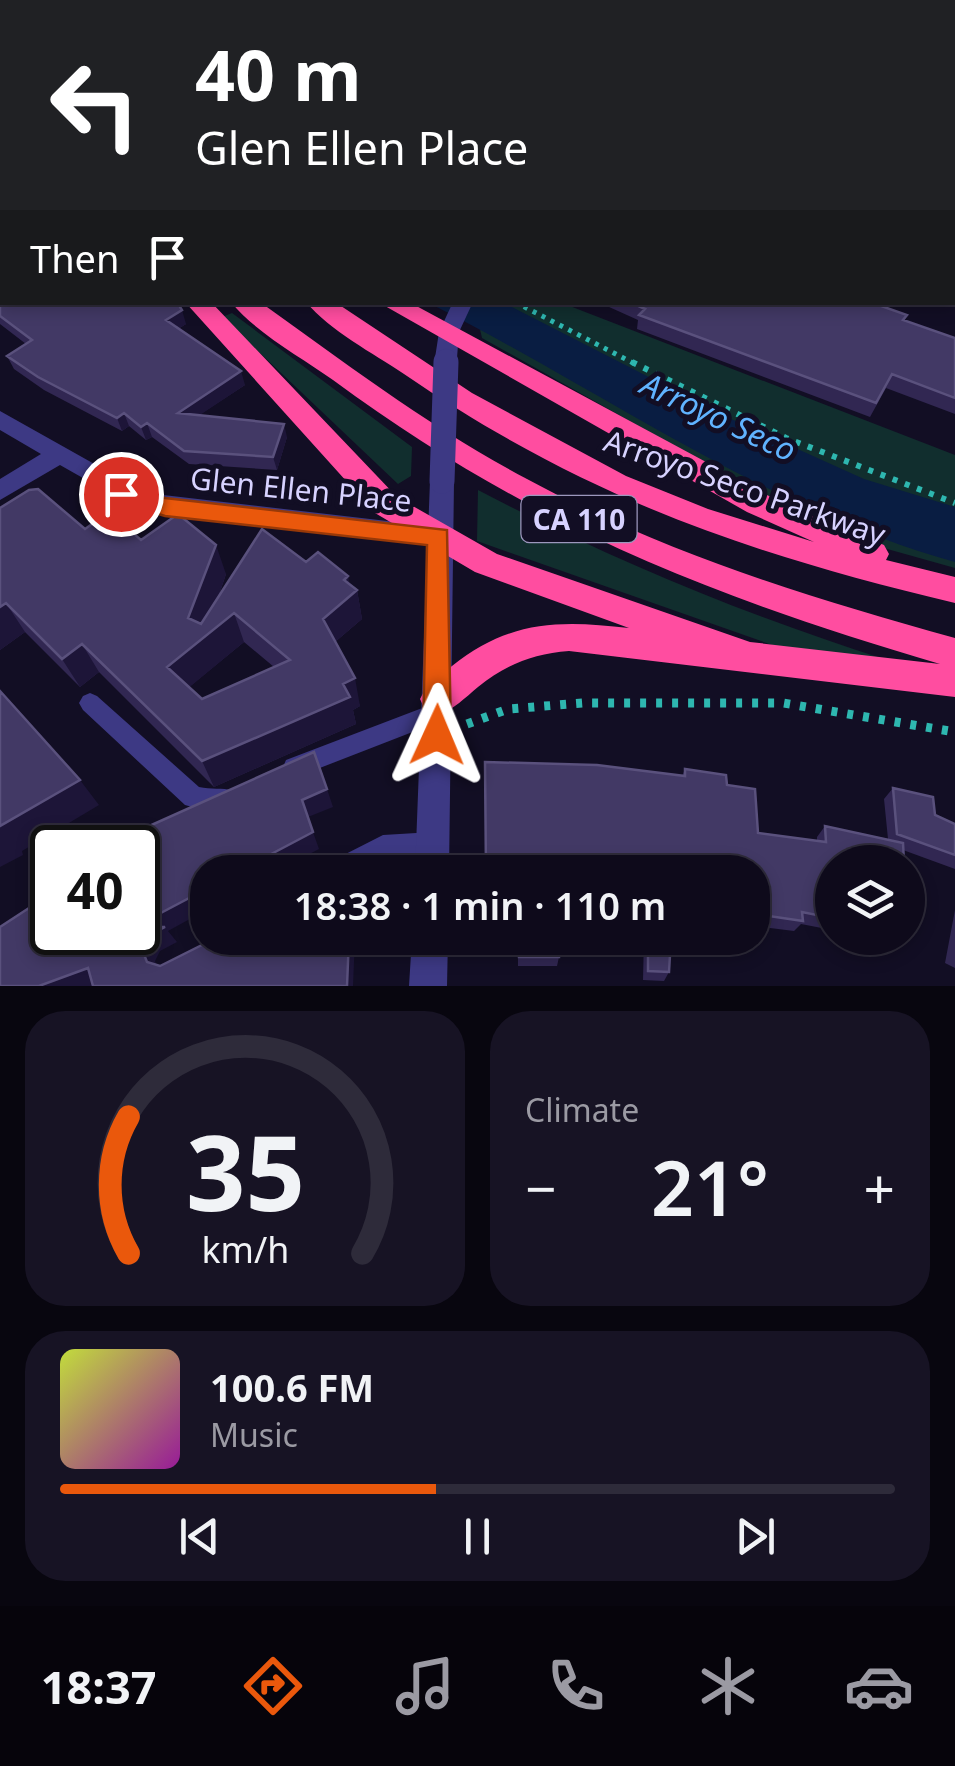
<!DOCTYPE html>
<meta charset="utf-8">
<style>
:root{--surface:#0e0a1b;--page:#171324;--text:#f1f3f6;--muted:#9b9aa3;--line:#2e2b3a;--accent:#ea580c}
body{margin:0;font-family:"Noto Sans",sans-serif;background:var(--page);color:var(--text);height:100vh;display:flex;flex-direction:column;font-size:38px;white-space:nowrap}
*{box-sizing:border-box;margin:0}
p{font-size:32px;color:var(--muted)}
.icon{flex:none;width:55px;height:55px;fill:none;stroke:currentColor;stroke-width:2;stroke-linecap:round;stroke-linejoin:round}
.map{position:relative;height:986px;overflow:hidden}
.side{display:flex;flex-direction:column;gap:25px;padding:25px;background:#08060f;flex:1}
.side>*{flex:none}
.hud{position:absolute;left:0px;top:0px;width:955px;height:305px;box-shadow:0 5px 15px #0003,0 0 0 2px var(--line);background:#202124;color:#fff;overflow:hidden}
.tools{position:absolute;left:815px;top:845px;display:grid;gap:20px}
.tools a{display:grid;place-items:center;width:110px;height:110px;border-radius:50%;background:var(--surface);box-shadow:0 5px 15px #0003,0 0 0 2px var(--line);font-size:50px}
.speed{position:absolute;left:30px;top:825px;display:flex;gap:20px;font-size:50px;font-weight:700;text-align:center}
.speed>*{display:grid;place-content:center;width:130px;height:130px;border-radius:50%;background:var(--surface);box-shadow:0 5px 15px #0003,0 0 0 2px var(--line);line-height:1}
.speed .limit{border:5px solid #111;border-radius:15px;background:#fff;color:#111}
.pin{position:absolute;display:grid;place-items:center;width:85px;height:85px;color:#fff;margin:-42px;border:5px solid #fff;border-radius:50%;box-shadow:0 2px 10px #0007}
.me{position:absolute;width:110px;margin:-55px;rotate:1deg;stroke-linejoin:round;filter:drop-shadow(0 0 8px #0008)}
.turn{display:flex;align-items:center;gap:35px;height:210px;padding:0 30px;font-size:45px}
.turn .icon{width:130px;height:130px;stroke-width:2.5}
.turn b{display:block;font-size:70px;line-height:85px}
.then{display:flex;align-items:center;height:95px;padding:0 30px;background:#0003;gap:20px;font-size:38px}
.big{font-size:75px;font-weight:600;line-height:1.1}
.side .widget{flex:1;display:flex;flex-direction:column;justify-content:center;gap:15px;min-width:0;padding:0 35px;border-radius:40px;background:var(--page)}
.side .dial{align-items:center;gap:0}
.dial svg{height:260px;overflow:visible;fill:none;stroke:var(--line);stroke-width:7;stroke-linecap:round;text-anchor:middle}
.dial text{fill:var(--text);stroke:none}
.song{display:flex;align-items:center;gap:30px}
.cover{width:120px;height:120px;border-radius:15px;background:linear-gradient(135deg,hsl(70 70% 55%),hsl(300 70% 35%))}
.played{height:10px;border-radius:5px;background:linear-gradient(90deg,var(--accent) 45%,var(--line) 45%)}
.keys{display:flex;justify-content:space-around;direction:ltr}
.heat{display:flex;justify-content:space-between;align-items:center;font-size:55px;direction:ltr}
.side .tiles{flex:1;display:grid;gap:25px;grid-template-columns:1fr 1fr}
.widget:last-child{grid-column:span 2}
.trip{position:absolute;left:190px;top:855px;width:580px;height:100px;border-radius:40px;background:var(--surface);box-shadow:0 5px 15px #0003,0 0 0 2px var(--line);font-weight:600;line-height:100px;text-align:center}
.tab-bar{display:flex;height:160px;justify-content:space-around;align-items:center;background:#06040b;color:var(--muted)}
.tab-bar .icon{width:70px;height:70px}
.tab-bar .current{color:var(--accent)}
.tab-bar b{font-size:45px;color:var(--text)}
.map>svg:first-child{display:block}
.green{fill:#112e2e}
.water{fill:#091d42}
.lines{fill:none;stroke-linecap:round;stroke-linejoin:round}
.path-far3{stroke:#2eb7b0;stroke-width:4;stroke-dasharray:2.5 4;stroke-linecap:butt}
.path-far2{stroke:#2eb7b0;stroke-width:5;stroke-dasharray:4 6;stroke-linecap:butt}
.path-far1{stroke:#2eb7b0;stroke-width:6;stroke-dasharray:5 8;stroke-linecap:butt}
.path{stroke:#2eb7b0;stroke-width:9;stroke-dasharray:6 10;stroke-linecap:butt}
.service{fill:#3d3984;fill-rule:evenodd}
.minor{fill:#3d3984;fill-rule:evenodd}
.tertiary{fill:#3d3984;fill-rule:evenodd}
.motorway{fill:#ff4da0;fill-rule:evenodd}
.tertiary-bridge-far1{stroke:#3d3984;stroke-width:19}
.tertiary-bridge{stroke:#3d3984;stroke-width:25}
.wall{fill:#312752;fill-rule:evenodd}
.shaded-wall{fill:#1d1538}
.building{fill:#423965;stroke:#5a517d;stroke-width:2.5;fill-rule:evenodd}
.route{fill:#ea580c;stroke:#983908;stroke-width:2.5}
.labels{text-anchor:middle;dominant-baseline:central;stroke-width:10;stroke-linejoin:round;paint-order:stroke}
.shield{fill:#120e24;stroke:#9c97bd;stroke-width:2.5}
.shield-label{font-size:28px;font-weight:bold;fill:#d7d2ff}
.street-label{font-size:30px;fill:#d7d2ff;stroke:#120e24}
.water-label{font-size:32px;font-style:italic;fill:#60b3ff;stroke:#120e24}
</style>
<div class="map">
<svg width="955" height="986" viewBox="0 0 955 986">
<rect width="100%" height="100%" fill="#120e24"/>
<path class="green" d="M 0,0 L 955,0 L 955,147 L 952,2 L 2,2 L 2,73 Z
M 499,303 L 562,303 L 955,455 L 955,568 L 873,545 L 742,484 L 482,338 L 479,325 Z
M 232,313 L 412,447 L 411,476 L 398,484 L 222,317 Z
M 478,490 C 610,559 745,615 887,660 L 775,646 L 477,541 Z"/>
<path class="water" d="M 429,303 L 504,303 L 729,418 L 864,479 L 955,507 L 955,562 C 765,509 603,391 429,303 Z"/>
<g class="lines">
<path class="path-far3" d="M 344,0 L 351,2
M 808,0 L 812,2
M 471,2 L 485,0"/>
<path class="path-far2" d="M 515,302 L 637,365"/>
<path class="path-far1" d="M 632,362 L 786,438 L 955,503"/>
<path class="path" d="M 467,724 L 508,709 L 583,703 L 783,703 L 955,732"/>
<path class="service" d="M 90,693 L 97,696 L 199,787 C 211,790 222,787 233,791 L 236,799 L 233,807 L 214,813 L 185,805 L 83,710 L 79,703 L 83,696 Z
M 438,702 L 446,705 L 449,712 L 446,719 L 294,778 L 286,774 L 283,767 L 286,760 Z
M 433,832 L 441,836 L 445,844 L 441,852 L 433,856 L 385,859 L 360,872 L 325,872 L 328,863 L 383,835 Z"/>
<path class="minor" d="M 0,151 L 2,152 L 2,165 L 0,165 Z
M 0,411 L 146,493 L 439,527 L 448,530 L 452,537 L 448,544 L 439,547 L 141,511 L 60,465 L 0,500 L 0,479 L 41,454 L 0,430 Z"/>
<path class="tertiary" d="M 952,292 L 955,293 L 955,305 L 946,302 L 952,302 Z
M 453,302 L 473,302 L 459,332 L 457,358 L 446,365 L 435,358 L 439,332 Z
M 442,472 L 454,481 L 449,872 L 415,872 L 430,481 Z
M 412,938 L 448,938 L 447,986 L 409,986 Z"/>
<path class="motorway" d="M 0,83 L 2,83 L 2,94 L 0,94 Z
M 0,119 L 2,120 L 2,133 L 0,132 Z
M 185,302 L 211,302 L 397,497 L 497,554 L 750,642 L 940,664 C 709,596 528,524 333,380 C 301,357 256,333 231,302 L 260,302 C 347,364 432,429 527,479 C 662,552 807,597 955,638 L 955,697 L 569,651 C 533,654 507,664 478,687 C 465,698 454,709 438,715 L 425,710 L 420,699 C 427,684 439,676 452,666 C 510,620 559,620 629,628 L 475,572 L 375,513 Z
M 306,302 L 335,302 L 472,393 L 626,476 L 708,509 L 814,542 L 747,512 L 378,302 L 409,302 L 769,496 L 884,545 L 889,554 L 886,560 L 955,577 L 955,603 C 745,553 584,497 404,374 C 373,353 330,331 306,302 Z"/>
<path class="tertiary-bridge-far1" d="M 446,365 L 446,358"/>
<path class="tertiary-bridge" d="M 442,481 L 446,362"/>
</g>
<path class="wall" d="M 952,152 L 955,152 L 955,255 L 952,255 Z
M 0,185 L 186,324 L 178,329 L 245,385 L 199,415 L 287,437 L 277,470 L 189,464 L 152,437 L 146,440 L 129,426 L 122,431 L 44,390 L 14,369 L 7,356 L 26,344 L 0,324 Z
M 598,302 L 870,302 L 907,315 L 904,321 L 955,338 L 955,414 L 886,388 L 870,417 L 637,329 L 638,320 Z
M 0,508 L 85,529 L 110,524 L 141,540 L 226,574 L 218,598 L 306,562 L 350,584 L 357,590 L 362,619 L 335,642 L 360,706 L 353,710 L 356,724 L 214,787 L 99,672 L 80,687 L 25,632 L 0,650 ZM 244,642 L 274,667 L 202,699 L 189,687 Z
M 685,769 L 727,785 L 758,833 L 817,841 L 817,837 L 825,826 L 888,839 L 884,799 L 893,788 L 935,815 L 955,824 L 955,869 L 903,850 L 832,862 L 832,930 L 801,924 L 794,931 L 755,926 L 752,932 L 752,872 L 682,776 Z
M 955,910 L 955,968 L 945,963 Z
M 492,938 L 564,938 L 559,939 L 559,957 L 557,966 L 518,966 L 518,955 L 499,955 L 499,949 L 493,950 Z
M 644,938 L 671,938 L 669,972 L 664,981 L 643,980 Z
M 874,938 L 904,938 L 898,942 Z"/>
<path class="shaded-wall" d="M 182,310 L 186,324 L 170,334 L 166,320 Z
M 241,371 L 245,385 L 182,427 L 178,413 Z
M 124,413 L 129,426 L 122,431 L 117,418 Z
M 147,423 L 152,437 L 146,440 L 141,427 Z
M 284,424 L 287,437 L 277,470 L 273,457 Z
M 216,545 L 226,574 L 204,638 L 234,613 L 244,642 L 180,695 L 167,667 L 188,618 Z
M 348,576 L 352,594 L 357,590 L 362,619 L 329,647 L 323,619 L 344,580 Z
M 6,603 L 25,632 L 0,650 L 0,607 Z
M 82,644 L 99,672 L 80,687 L 62,659 Z
M 355,678 L 360,706 L 353,710 L 356,724 L 214,787 L 202,761 Z
M 80,780 L 99,805 L 22,851 L 23,855 L 0,867 L 0,826 Z
M 327,789 L 333,807 L 308,817 L 302,800 Z
M 313,832 L 319,849 L 275,872 L 237,872 Z
M 208,888 L 208,909 L 168,931 L 177,942 L 160,951 L 155,961 L 160,975 L 147,962 L 141,947 L 138,925 Z
M 349,938 L 355,938 L 353,986 L 347,986 Z
M 88,968 L 104,981 L 91,986 L 39,986 Z"/>
<path class="building" d="M 952,152 L 955,152 L 954,161 L 955,162 L 955,241 L 952,240 Z
M 2,183 L 2,302 L 177,302 L 182,310 L 166,320 L 241,371 L 178,413 L 284,424 L 273,457 L 184,451 L 147,423 L 141,427 L 124,413 L 117,418 L 38,377 L 7,356 L 32,340 L 0,316 L 0,185 Z
M 630,302 L 870,302 L 907,315 L 903,320 L 955,338 L 955,398 L 892,374 L 876,403 L 639,315 L 645,309 Z
M 38,489 L 85,529 L 102,517 L 110,524 L 118,520 L 141,540 L 178,514 L 216,545 L 188,618 L 201,624 L 262,529 L 306,562 L 318,552 L 348,576 L 344,580 L 357,590 L 323,619 L 355,678 L 343,684 L 350,697 L 202,761 L 82,644 L 62,659 L 6,603 L 0,607 L 0,508 L 29,490 ZM 234,613 L 290,660 L 202,699 L 167,667 Z
M 0,691 L 80,780 L 0,826 Z
M 314,752 L 327,789 L 302,800 L 313,832 L 237,872 L 208,872 L 208,888 L 138,925 L 138,848 L 130,848 L 150,836 L 147,827 Z
M 485,762 L 597,765 L 685,776 L 685,769 L 726,775 L 727,785 L 755,789 L 758,833 L 826,842 L 825,826 L 903,843 L 904,862 L 832,862 L 832,918 L 802,912 L 803,921 L 755,914 L 755,928 L 752,928 L 752,872 L 486,872 Z
M 893,788 L 933,797 L 935,815 L 955,824 L 955,855 L 897,834 Z
M 52,893 L 52,932 L 138,932 L 138,927 L 165,927 L 148,936 L 141,947 L 147,962 L 160,966 L 216,938 L 349,938 L 347,986 L 93,986 L 88,968 L 39,986 L 0,986 L 0,927 Z
M 493,938 L 559,938 L 559,957 L 519,957 L 519,945 L 500,945 L 500,940 L 493,940 Z
M 648,938 L 671,938 L 669,972 L 648,971 Z"/>
<path class="route" d="M 121,485 L 165,498 L 447,530 L 451,735 L 447,744 L 437,748 L 427,744 L 423,735 L 427,545 L 165,516 L 113,500 L 113,488 Z"/>
<g class="labels">
<rect class="shield" x="521.5" y="496" width="115" height="46" rx="8"/>
<g class="shield-label">
<text x="579" y="519">CA 110</text>
</g>
<g class="street-label">
<text transform="translate(745 487) rotate(19)">Arroyo Seco Parkway</text>
<text transform="translate(301 489) rotate(6)">Glen Ellen Place</text>
</g>
<g class="water-label">
<text transform="translate(719 416) rotate(25)">Arroyo Seco</text>
</g>
</g>
</svg>
<div class="tools">
<a><svg class="icon" aria-label="layers" viewBox="0 0 24 24"><path d="M12 4l9 5-9 5-9-5zM3 14l9 5 9-5"/></svg></a>
</div>
<div class="speed"><div class="limit">40</div></div>
<div class="pin" style="left:121px;top:494px;background:#d93025"><svg class="icon" aria-label="arrive" viewBox="0 0 24 24"><path d="M6 21V4h12l-3 4 3 4H6"/></svg></div>
<svg class="me" style="left:437px;top:735px" viewBox="-20 -20 40 40"><path d="M0-17L14 15 0 8-14 15z" fill="#ea580c" stroke="#fff" stroke-width="4"/></svg>
<div class="trip">18:38 · 1 min · 110 m</div>
<div class="hud">
<div class="turn"><svg class="icon" aria-label="left" viewBox="0 0 24 24"><path d="M17 20v-9H6M10 6l-5 5 5 5"/></svg><div><b>40 m</b>Glen Ellen Place</div></div>
<div class="then">Then<svg class="icon" aria-label="arrive" viewBox="0 0 24 24"><path d="M6 21V4h12l-3 4 3 4H6"/></svg></div>
</div>
</div>
<section class="side">
<div class="tiles">
<div class="widget dial"><svg viewBox="0 0 100 80">
<path d="M14 69A42 42 0 1 1 86 69"/>
<path d="M14 69A42 42 0 0 1 14 27" stroke="#ea580c"/>
<text x="50" y="56" font-size="32" font-weight="700">35</text>
<text x="50" y="72" font-size="11">km/h</text>
</svg></div>
<div class="widget"><p>Climate</p>
<div class="heat"><a>−</a><b class="big">21°</b><a>+</a></div>
</div>
<div class="widget">
<div class="song"><i class="cover"></i><div><b>100.6 FM</b><p>Music</p></div></div>
<div class="played"></div>
<div class="keys"><svg class="icon" aria-label="previous" viewBox="0 0 24 24"><path d="M18 5L8 12l10 7zM5 5v14"/></svg><svg class="icon" aria-label="pause" viewBox="0 0 24 24"><path d="M8 5v14M16 5v14"/></svg><svg class="icon" aria-label="next" viewBox="0 0 24 24"><path d="M6 5l10 7-10 7zM19 5v14"/></svg></div>
</div>
</div>
</section>
<nav class="tab-bar">
<b>18:37</b>
<svg class="icon current" aria-label="directions" viewBox="0 0 24 24"><path d="M12 3l9 9-9 9-9-9zM9 14v-3h6M13 9l2 2-2 2"/></svg>
<svg class="icon" aria-label="music" viewBox="0 0 24 24"><path d="M9 18V5l10-2v13"/><circle cx="6" cy="18" r="3"/><circle cx="16" cy="16" r="3"/></svg>
<svg class="icon" aria-label="phone" viewBox="0 0 24 24"><path d="M5 4h4l2 5-3 2q2 4 5 5l2-3 5 2v4C11 20 4 13 5 4z"/></svg>
<svg class="icon" aria-label="climate" viewBox="0 0 24 24"><path d="M12 3v18M4 7l16 10M4 17L20 7"/></svg>
<svg class="icon" aria-label="car" viewBox="0 0 24 24"><path d="M5 17H2v-5l4-1 3-4h7l3 4 3 1v5h-3M9 17h6M6 11h13"/><circle cx="7" cy="17" r="2"/><circle cx="17" cy="17" r="2"/></svg>
</nav>
